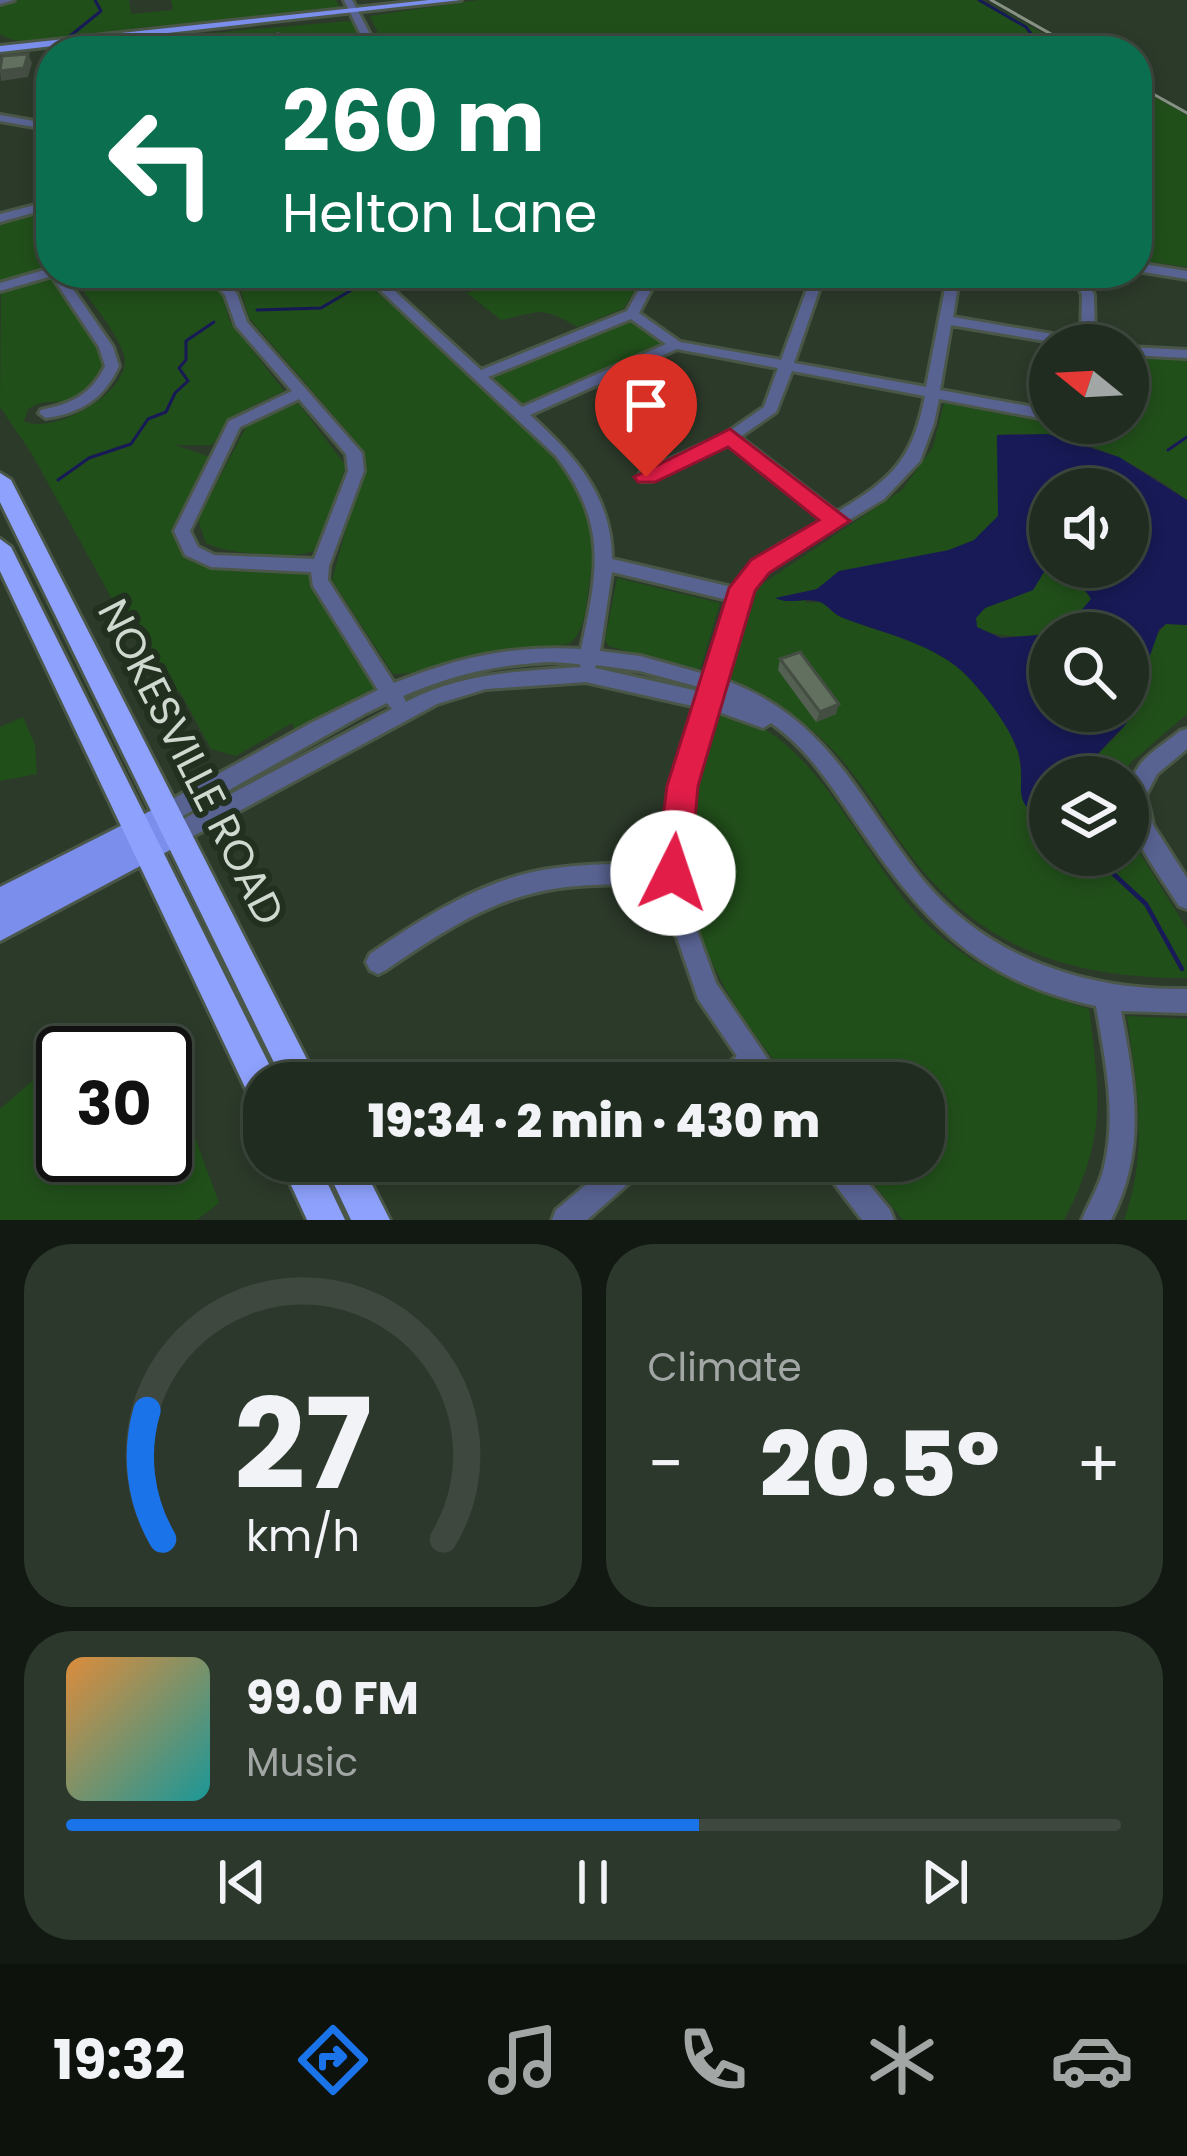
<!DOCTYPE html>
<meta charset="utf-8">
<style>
:root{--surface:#212c20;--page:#2d382d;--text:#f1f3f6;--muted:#a2a7a5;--line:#3e483e;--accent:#1a73e8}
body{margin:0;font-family:Poppins,sans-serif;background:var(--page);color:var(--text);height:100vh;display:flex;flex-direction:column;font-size:45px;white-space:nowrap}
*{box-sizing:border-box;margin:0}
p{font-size:39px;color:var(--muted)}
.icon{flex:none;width:66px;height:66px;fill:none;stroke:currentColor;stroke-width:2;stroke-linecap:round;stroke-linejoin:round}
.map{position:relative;height:1220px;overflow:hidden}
.sheet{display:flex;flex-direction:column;gap:24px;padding:24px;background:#121812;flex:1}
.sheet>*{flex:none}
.top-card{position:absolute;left:36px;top:36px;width:1116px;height:252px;border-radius:48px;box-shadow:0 6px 18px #0003,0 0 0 3px var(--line);background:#0b6e4f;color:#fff;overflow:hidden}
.needle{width:78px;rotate:288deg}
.tools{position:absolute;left:1029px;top:324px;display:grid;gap:24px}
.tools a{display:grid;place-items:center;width:120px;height:120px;border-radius:50%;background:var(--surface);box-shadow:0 6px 18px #0003,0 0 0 3px var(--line);font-size:60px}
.speed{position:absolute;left:36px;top:1026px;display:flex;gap:24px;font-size:60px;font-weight:700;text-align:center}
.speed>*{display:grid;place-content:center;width:156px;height:156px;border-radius:50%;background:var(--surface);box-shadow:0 6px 18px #0003,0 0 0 3px var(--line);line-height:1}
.speed .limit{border:6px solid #111;border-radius:18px;background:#fff;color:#111}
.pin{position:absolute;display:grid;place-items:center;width:102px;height:102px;color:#fff;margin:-123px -51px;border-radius:50% 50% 50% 0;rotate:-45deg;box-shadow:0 0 12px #0007}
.pin .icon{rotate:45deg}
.me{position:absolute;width:132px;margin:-66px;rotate:4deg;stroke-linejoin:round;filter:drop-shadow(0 0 9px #0008)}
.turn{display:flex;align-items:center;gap:42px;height:252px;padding:0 48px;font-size:54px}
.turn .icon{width:156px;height:156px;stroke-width:2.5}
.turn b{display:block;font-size:84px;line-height:102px}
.big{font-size:90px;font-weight:800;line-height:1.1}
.sheet .card{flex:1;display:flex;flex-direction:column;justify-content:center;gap:18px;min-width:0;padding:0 42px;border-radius:48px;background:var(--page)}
.sheet .dial{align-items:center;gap:0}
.dial svg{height:312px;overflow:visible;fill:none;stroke:var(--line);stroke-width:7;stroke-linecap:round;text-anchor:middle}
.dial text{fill:var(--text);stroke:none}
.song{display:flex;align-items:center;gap:36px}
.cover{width:144px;height:144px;border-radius:18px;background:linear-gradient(135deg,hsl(30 70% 55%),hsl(180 70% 35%))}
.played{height:12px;border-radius:6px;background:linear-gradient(90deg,var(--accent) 60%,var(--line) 60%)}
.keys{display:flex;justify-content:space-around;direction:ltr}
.heat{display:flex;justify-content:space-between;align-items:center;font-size:66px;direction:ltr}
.sheet .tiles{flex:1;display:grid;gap:24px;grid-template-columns:1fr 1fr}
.card:last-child{grid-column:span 2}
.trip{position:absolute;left:243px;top:1062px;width:702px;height:120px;border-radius:48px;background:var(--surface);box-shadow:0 6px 18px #0003,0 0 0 3px var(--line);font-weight:800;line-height:120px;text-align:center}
.tabs{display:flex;height:192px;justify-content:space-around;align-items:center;background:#0d120d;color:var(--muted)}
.tabs .icon{width:84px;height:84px}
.tabs .on{color:var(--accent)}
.tabs b{font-size:54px;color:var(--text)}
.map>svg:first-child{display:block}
.green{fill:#214f1a}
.water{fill:#171a56;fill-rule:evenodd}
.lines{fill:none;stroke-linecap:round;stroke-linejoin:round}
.stream-far1{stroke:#171a56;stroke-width:3}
.stream{stroke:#171a56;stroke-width:4.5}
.minor-casing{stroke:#4a5748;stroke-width:6}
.major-casing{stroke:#4a5748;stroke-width:6}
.highway-casing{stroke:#4a5748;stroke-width:6}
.minor{fill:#596392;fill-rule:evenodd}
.major{fill:#7b8eec;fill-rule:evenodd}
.highway{fill:#8ea1fc;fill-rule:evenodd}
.rail{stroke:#879285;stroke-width:3}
.wall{fill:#536052}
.shaded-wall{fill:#444e42}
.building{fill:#61705f;stroke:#444e42;stroke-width:3}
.route{fill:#e11d48;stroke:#92132f;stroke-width:3}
.labels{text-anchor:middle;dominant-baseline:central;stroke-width:12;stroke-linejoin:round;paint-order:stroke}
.street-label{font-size:42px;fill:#d0d9cf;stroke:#223020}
</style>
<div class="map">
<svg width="1187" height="1220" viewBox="0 0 1187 1220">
<rect width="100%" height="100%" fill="#2c3a2a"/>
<path class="green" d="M 19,0 L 129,0 L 131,14 L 173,10 L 171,0 L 336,0 L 341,9 L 172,27 C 124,21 42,59 0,34 L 0,4 Z
M 478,0 L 982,0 L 1075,51 L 386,51 L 370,16 Z
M 349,21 L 358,24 L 369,51 L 288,51 L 285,42 L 292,35 L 276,32 L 264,39 L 275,43 L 277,51 L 194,51 L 201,42 L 191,39 L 173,45 L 182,51 L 131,51 L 131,40 Z
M 1137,87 L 1187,115 L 1187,267 L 1137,260 Z
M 51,207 L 51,268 L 0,283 L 0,221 Z
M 70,273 L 203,273 L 223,296 L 229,320 L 284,391 L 238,413 L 212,445 L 175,445 L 210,457 L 182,511 L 177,533 L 191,556 L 309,572 L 316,592 L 374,680 L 374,691 L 297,737 L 292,723 L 236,756 L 211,749 L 180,692 L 159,684 L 32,454 L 0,407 L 1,292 L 47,275 L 54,276 C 75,308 126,356 88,390 C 84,394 80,399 73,400 C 55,404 45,398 28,409 L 24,421 C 53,435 126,395 125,360 C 124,340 83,291 70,273 Z
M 225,273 L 356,273 C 406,320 572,456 589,511 C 596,534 593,561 589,585 C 586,606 586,630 569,644 L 468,656 L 417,673 L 393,674 L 332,580 L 365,459 L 359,445 L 249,318 L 241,291 Z
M 527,273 L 645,273 L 624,308 L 578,327 C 541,306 542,311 501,320 L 467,293 Z
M 631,320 L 662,344 L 521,404 L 492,376 Z
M 1128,354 L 1187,357 L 1187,500 C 1130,457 1069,428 997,435 C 994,461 1008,494 996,519 C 971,571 832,550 805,603 L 822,602 C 837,619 851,617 871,625 C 901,636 946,653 968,677 C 986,696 1012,729 1018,754 C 1026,786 1011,803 1050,824 L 1050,855 L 1128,855 L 1128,834 L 1187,929 L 1187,978 C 1073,978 982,950 911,856 C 885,822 863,782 834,751 C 814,730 787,709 761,695 C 749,690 737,687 728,680 L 758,587 L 902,490 L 933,447 L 944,403 L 1050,423 L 1128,423 Z
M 292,403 L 299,404 L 346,466 L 318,549 C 299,561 226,554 206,543 L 198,519 L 247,425 Z
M 1044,572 C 1062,572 1083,584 1091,599 L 1075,633 C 1044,633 1004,643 977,627 L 976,618 L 985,608 L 1033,590 Z
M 617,578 L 720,603 L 701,667 L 694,671 L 609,646 L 605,640 Z
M 1166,624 L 1187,625 L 1187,714 L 1130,763 L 1122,777 L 1088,777 C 1091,751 1114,744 1126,723 C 1144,693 1140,650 1166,624 Z
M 716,711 C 819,726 862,867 933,930 C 977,970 1033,992 1089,1009 C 1100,1098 1107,1137 1064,1220 L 903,1220 L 855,1161 L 924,1161 L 924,1083 L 792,1083 C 715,988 662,899 697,773 C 703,752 706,729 716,711 Z
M 23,717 L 35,745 L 37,774 L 0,781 L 0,727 Z
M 1127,1016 L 1187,1019 L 1187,1220 L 1124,1220 C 1149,1152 1137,1086 1127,1016 Z
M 165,1055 L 219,1203 L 197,1220 L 0,1220 L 0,1109 L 38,1076 L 40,1112 L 59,1126 L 63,1124 L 63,1155 L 165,1155 Z"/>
<path class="water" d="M 1048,434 L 1119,457 L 1187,500 L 1187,625 L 1166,624 L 1159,630 L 1126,724 L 1091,761 L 1088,777 L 1050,777 L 1050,824 C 1007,801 1027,791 1019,755 C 1012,729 986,696 968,677 C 937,644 882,633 843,618 C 834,615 828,605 820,602 C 806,597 790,605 775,598 L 817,589 L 839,571 L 949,550 L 974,540 L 998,516 L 997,435 ZM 1050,489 L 1128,489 L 1128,567 L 1050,567 ZM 1044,572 C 1062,572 1083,584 1091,599 L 1079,613 L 1075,633 L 1128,633 L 1128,711 L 1050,711 L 1050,634 L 1001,638 L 977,627 L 976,618 L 985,608 L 1033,590 Z"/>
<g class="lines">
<path class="stream-far1" d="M 979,0 L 1026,27 L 1044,51
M 65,40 L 101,11 L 95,0
M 55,51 L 62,46
M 51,59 L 51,83
M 420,283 L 437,273
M 257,310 L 321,308 L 355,288
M 1168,450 L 1187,437
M 58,480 L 89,458 L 131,444 L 148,419 L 166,412 L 175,393 L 188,381 L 179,368 L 186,360 L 186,341 L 214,322"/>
<path class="stream" d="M 1093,855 L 1146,904 L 1182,969"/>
<g class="minor-casing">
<path id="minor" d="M 0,0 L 14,0 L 0,4 Z
M 344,0 L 352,0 L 379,51 L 369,51 Z
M 278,35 L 282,38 L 286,51 L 276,51 L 274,38 Z
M 183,43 L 189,43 L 192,51 L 182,51 Z
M 0,115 L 51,124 L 51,130 L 0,121 Z
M 51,201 L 51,208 L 0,222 L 0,214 Z
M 1137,263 L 1187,271 L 1187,279 L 1137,271 Z
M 51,268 L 51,273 L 62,273 L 113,347 L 119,366 C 104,399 81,413 46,418 L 39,413 L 41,410 C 71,404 91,395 105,366 L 99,347 L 52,276 L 0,291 L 0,283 Z
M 206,273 L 219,273 L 237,294 L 247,322 L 362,453 L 364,471 L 329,566 L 328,580 L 394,683 C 459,657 511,645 581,649 C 598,570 608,524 556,456 L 362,273 L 375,273 L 481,370 L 627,311 L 648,273 L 660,273 L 639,313 L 680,342 L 781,360 L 813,273 L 825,273 L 794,363 L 926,387 L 948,273 L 960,273 L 953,317 L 1081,339 L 1082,295 L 1073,273 L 1085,273 L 1094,295 L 1095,341 L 1100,345 L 1069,345 L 951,325 L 940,390 L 1050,410 L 1050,420 L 939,399 L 934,423 L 920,461 L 884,499 L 773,566 L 755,584 L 725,680 C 831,720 857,799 923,880 C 989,959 1088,991 1187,989 L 1187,1013 L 1121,1011 C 1135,1086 1147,1149 1111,1220 L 1082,1220 C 1089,1202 1100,1186 1104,1167 C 1117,1115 1105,1059 1096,1006 C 974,980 921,918 855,821 C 831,785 807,748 771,723 L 763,728 L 716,711 L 692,786 L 684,873 L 692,917 L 716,983 L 784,1083 L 756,1083 L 752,1077 L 745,1083 L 713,1083 L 717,1074 L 737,1056 L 698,999 L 670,917 L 664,884 C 621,885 576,882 534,893 C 479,906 432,939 386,970 L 378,974 L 370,970 L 366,962 L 370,954 C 424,917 483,879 549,869 C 587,863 625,864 663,863 L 672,786 L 697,707 L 586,682 L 486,689 L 437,704 L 184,841 L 176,844 L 168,841 L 165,834 L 168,827 L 392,709 L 387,703 L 366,713 L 174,821 L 166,823 L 158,821 L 155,814 L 158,807 L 311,723 L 378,690 L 313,586 L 311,572 L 211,567 L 185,555 L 174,531 L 229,421 L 292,391 L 236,326 L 225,295 ZM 631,319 L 666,344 L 522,407 L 488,377 ZM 677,349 L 778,368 L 764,407 L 725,434 L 640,473 L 638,477 L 640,481 L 652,481 L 729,444 L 824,520 C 795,537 749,555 736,588 L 612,559 C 612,496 574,455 530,415 ZM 792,371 L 925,396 C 912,461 892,479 837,512 L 740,437 L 776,412 ZM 299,399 L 346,454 L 348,471 L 314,559 L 214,555 L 198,547 L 190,531 L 240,427 ZM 612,572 L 732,601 L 708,675 L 640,656 L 600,651 ZM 552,662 L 579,664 L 581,667 C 520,671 461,673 406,702 L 403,696 C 452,675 498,664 552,662 ZM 596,665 L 640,671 L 703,688 L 702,692 L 595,668 Z
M 1128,347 L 1187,350 L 1187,358 L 1128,355 Z
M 1187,729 L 1187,749 L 1157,774 L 1146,795 L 1153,825 L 1187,878 L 1187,909 L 1179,906 C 1154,865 1103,808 1143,761 C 1153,750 1168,741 1180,731 Z
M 614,1161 L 648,1161 L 644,1170 L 587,1220 L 552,1220 L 556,1210 Z
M 820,1161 L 850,1161 L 890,1210 L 894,1220 L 862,1220 L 824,1170 Z"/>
</g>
<g class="major-casing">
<path id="major" d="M 429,0 L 461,0 L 0,52 L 0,46 Z
M 166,803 L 175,806 L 178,814 L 175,822 L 166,827 L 176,823 L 185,826 L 189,834 L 185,842 L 0,941 L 0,887 Z"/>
</g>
<g class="highway-casing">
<path id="highway" d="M 0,473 L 11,480 L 319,1083 L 284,1083 L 0,502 Z
M 0,539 L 11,547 L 276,1078 L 278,1083 L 264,1083 L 264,1107 L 252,1102 L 0,571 Z
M 280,1161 L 317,1161 L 345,1220 L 307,1220 Z
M 323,1161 L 360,1161 L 390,1220 L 351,1220 Z"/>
</g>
<use href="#minor" class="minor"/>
<use href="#major" class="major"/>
<use href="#highway" class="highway"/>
<path class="rail" d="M 991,0 L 1081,51
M 1137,85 L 1187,113"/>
</g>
<path class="wall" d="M 780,659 L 836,714 L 816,722 L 778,670 Z"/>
<path class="shaded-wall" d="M 28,54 L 32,63 L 28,77 L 1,81 L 0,71 Z
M 839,704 L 836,714 L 816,722 L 820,712 Z"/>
<path class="building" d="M 28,54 L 24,68 L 0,71 L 2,56 Z
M 800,652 L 839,704 L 820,712 L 780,659 Z"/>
<path class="route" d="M 730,429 L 850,521 L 769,573 L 755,591 L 698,786 L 690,873 L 685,884 L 673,888 L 661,884 L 656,873 L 667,786 L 729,588 L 751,560 L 819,520 L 728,447 L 655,482 L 638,482 L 634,477 Z"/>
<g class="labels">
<g class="street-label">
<text transform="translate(191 762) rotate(63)">NOKESVILLE ROAD</text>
</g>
</g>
</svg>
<div class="tools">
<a><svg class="needle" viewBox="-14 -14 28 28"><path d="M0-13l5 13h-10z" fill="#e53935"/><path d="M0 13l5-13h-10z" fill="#a2a7a5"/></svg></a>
<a><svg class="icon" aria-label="sound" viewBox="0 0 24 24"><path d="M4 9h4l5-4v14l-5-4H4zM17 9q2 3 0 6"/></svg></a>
<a><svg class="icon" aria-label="search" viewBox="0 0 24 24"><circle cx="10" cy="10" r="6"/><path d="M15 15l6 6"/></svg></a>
<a><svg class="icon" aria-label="layers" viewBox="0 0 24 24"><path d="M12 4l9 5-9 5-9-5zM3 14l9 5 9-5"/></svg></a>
</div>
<div class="speed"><div class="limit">30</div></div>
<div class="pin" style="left:646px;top:477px;background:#d93025"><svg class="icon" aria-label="arrive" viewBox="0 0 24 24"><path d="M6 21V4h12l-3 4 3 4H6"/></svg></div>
<svg class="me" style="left:673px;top:873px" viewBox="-20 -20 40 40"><circle r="19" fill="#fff"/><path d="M0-13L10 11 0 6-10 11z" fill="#e11d48"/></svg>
<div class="trip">19:34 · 2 min · 430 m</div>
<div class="top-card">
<div class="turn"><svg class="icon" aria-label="left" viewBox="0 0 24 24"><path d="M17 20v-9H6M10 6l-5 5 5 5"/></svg><div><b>260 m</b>Helton Lane</div></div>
</div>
</div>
<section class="sheet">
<div class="tiles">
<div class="card dial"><svg viewBox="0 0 100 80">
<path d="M14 69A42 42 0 1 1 86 69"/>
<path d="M14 69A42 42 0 0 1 10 36" stroke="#1a73e8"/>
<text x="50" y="56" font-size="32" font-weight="700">27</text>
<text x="50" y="72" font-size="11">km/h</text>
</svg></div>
<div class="card"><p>Climate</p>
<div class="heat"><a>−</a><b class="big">20.5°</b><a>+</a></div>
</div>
<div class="card">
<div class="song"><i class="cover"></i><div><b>99.0 FM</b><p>Music</p></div></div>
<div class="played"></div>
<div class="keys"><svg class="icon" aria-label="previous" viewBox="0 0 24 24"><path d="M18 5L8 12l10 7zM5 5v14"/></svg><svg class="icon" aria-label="pause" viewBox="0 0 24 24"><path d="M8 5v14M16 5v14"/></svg><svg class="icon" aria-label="next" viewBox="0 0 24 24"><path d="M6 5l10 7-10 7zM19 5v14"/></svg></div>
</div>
</div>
</section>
<nav class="tabs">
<b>19:32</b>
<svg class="icon on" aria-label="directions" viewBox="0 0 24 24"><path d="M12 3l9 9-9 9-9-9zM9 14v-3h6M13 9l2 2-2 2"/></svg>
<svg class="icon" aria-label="music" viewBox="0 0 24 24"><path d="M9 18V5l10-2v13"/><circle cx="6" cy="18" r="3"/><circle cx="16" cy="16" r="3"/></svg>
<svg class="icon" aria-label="phone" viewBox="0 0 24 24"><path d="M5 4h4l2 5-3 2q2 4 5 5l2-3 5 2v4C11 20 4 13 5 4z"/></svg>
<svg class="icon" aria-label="climate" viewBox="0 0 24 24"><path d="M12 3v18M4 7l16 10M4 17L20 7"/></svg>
<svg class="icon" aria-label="car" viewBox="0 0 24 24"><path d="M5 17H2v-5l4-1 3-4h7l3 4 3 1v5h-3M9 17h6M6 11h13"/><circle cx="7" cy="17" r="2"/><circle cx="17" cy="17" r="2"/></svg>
</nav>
